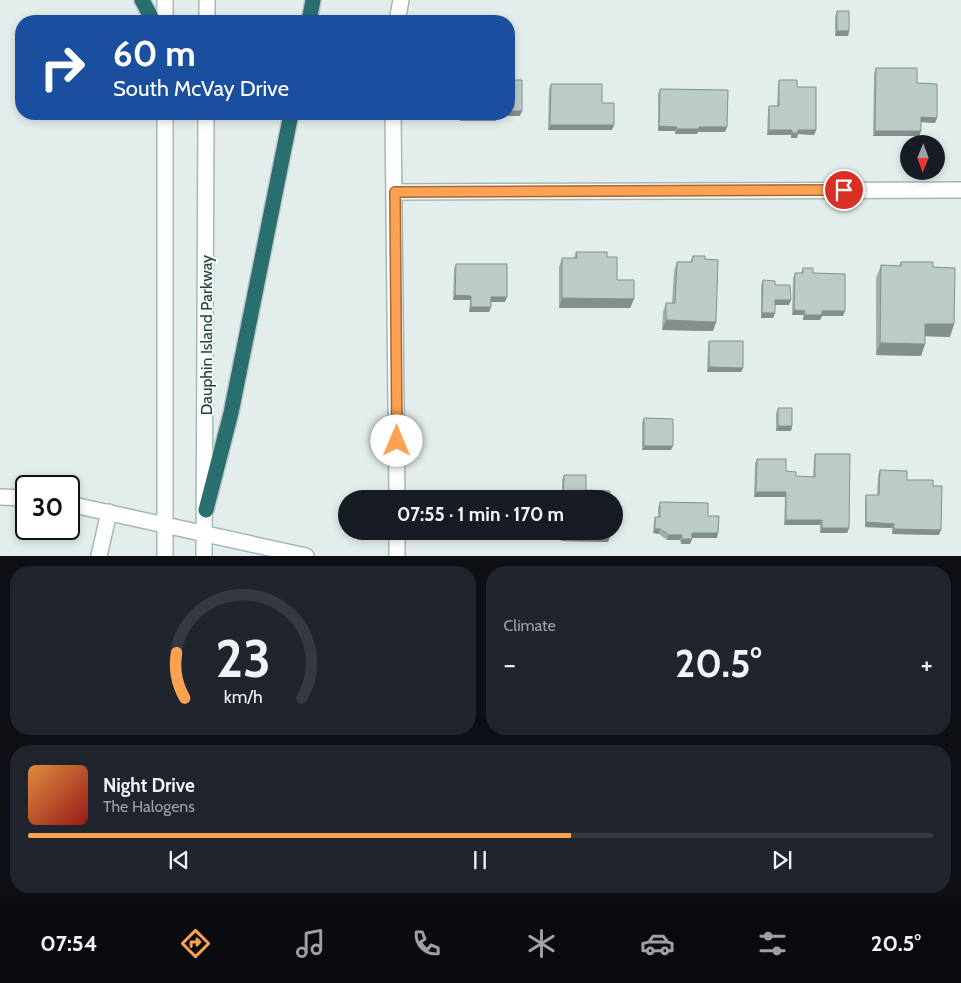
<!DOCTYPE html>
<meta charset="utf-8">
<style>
:root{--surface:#171b24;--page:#20242c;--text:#f1f3f6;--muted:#9ea1a6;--line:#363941;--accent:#fca252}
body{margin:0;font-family:Cabin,sans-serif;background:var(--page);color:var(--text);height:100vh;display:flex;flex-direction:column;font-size:19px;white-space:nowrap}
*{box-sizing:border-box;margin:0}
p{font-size:16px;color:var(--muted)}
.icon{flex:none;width:28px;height:28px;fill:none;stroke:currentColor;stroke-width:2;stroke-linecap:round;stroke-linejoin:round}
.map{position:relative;height:556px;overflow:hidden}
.sheet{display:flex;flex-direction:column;gap:10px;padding:10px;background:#0d0f14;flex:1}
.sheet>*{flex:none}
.guide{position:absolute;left:15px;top:15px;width:500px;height:105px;border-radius:20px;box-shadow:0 2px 8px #0003;background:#1a4fa0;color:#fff;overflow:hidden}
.needle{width:32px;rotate:181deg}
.buttons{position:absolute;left:900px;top:135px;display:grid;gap:10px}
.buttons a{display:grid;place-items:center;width:45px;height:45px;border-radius:50%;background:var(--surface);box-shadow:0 2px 8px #0003;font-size:25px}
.speed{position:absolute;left:15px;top:475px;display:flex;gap:10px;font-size:25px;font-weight:700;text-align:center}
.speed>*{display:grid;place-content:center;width:65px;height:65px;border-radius:50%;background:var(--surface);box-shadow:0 2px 8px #0003;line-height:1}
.speed .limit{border:2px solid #111;border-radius:8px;background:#fff;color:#111}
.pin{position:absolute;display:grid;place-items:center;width:42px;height:42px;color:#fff;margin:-21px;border:2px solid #fff;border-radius:50%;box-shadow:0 1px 5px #0007}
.me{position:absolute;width:55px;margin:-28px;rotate:0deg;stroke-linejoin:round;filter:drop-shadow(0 0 4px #0008)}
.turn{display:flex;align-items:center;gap:18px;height:105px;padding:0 15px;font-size:22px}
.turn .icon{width:65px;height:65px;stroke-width:2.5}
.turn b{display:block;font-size:35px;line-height:42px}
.big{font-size:38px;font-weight:800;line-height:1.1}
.sheet .card{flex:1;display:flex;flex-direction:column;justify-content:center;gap:8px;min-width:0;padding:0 18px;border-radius:20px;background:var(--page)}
.sheet .dial{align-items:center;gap:0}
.dial svg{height:130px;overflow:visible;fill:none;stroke:var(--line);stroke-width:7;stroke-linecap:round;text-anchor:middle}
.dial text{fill:var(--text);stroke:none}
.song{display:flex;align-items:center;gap:15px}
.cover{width:60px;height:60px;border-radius:8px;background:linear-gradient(135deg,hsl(30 70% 55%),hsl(0 70% 35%))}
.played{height:5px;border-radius:2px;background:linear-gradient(90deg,var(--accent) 60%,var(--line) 60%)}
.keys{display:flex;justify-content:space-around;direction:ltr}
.heat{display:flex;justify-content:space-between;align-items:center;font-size:28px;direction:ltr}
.sheet .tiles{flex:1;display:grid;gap:10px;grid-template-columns:1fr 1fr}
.card:last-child{grid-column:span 2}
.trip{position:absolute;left:338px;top:490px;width:285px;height:50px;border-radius:25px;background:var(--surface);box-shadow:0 2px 8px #0003;font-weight:800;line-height:50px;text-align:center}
.tabs{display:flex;height:80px;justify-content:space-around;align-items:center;background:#090b0e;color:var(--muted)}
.tabs .icon{width:35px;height:35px}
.tabs .active{color:var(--accent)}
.tabs b{font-size:22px;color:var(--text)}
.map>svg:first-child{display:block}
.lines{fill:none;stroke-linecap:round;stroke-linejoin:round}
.minor-casing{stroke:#a5b7b5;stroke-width:18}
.tertiary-casing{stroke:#a5b7b5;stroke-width:18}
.secondary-casing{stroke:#a0bbb8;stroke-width:18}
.motorway-casing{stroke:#c1caca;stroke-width:18}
.minor{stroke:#fff;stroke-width:15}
.tertiary{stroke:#fff;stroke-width:15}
.secondary{stroke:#fff;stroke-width:15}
.motorway{stroke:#2a6f70;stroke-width:15}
.wall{fill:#a1afac}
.shaded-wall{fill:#838f8c}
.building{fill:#bbccc8;stroke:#838f8c}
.route-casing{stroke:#a46935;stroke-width:12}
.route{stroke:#fca252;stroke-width:9}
.labels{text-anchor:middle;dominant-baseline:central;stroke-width:4;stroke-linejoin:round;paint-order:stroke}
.street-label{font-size:16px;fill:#214140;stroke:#f4faf8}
</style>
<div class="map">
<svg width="961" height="556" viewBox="0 0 961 556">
<rect width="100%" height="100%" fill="#e3eeec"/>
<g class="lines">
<g class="minor-casing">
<path id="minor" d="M 397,21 L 401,0
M 393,114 L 397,499
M 395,192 L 961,190
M 397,531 L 397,556
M 99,556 L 109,512"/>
</g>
<g class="tertiary-casing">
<path id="tertiary" d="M 0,497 L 26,498
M 69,504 L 306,556"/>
</g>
<g class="secondary-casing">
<path id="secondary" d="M 165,0 L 165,21
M 207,21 L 207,0
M 165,556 L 165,114
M 204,556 L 206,114"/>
</g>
<g class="motorway-casing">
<path id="motorway" d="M 142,0 L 153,21
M 309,21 L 313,0
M 206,510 L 231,413 L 291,114"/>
</g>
<use href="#minor" class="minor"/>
<use href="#tertiary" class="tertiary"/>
<use href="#secondary" class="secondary"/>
<use href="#motorway" class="motorway"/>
</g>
<path class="wall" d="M 837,11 L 849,31 L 848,36 L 835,36 L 835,16 Z
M 876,68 L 917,83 L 937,118 L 935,123 L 921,122 L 921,131 L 919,136 L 873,136 L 874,73 Z
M 779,80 L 797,87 L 816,130 L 814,135 L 798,134 L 797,138 L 791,138 L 791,135 L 767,135 L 768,111 L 769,106 L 777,106 L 778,85 Z
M 551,84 L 602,103 L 612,130 L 548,130 L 549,89 Z
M 660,89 L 725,132 L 698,132 L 697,134 L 675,134 L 675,131 L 658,131 L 658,94 Z
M 576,252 L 607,257 L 617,280 L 634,299 L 630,308 L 559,308 L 559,267 L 562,258 L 574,258 Z
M 693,256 L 705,259 L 716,322 L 713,331 L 662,330 L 663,312 L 666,303 L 672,303 L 674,271 L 677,262 L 690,262 Z
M 901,262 L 933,267 L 954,324 L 950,337 L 925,336 L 925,344 L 921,356 L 876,355 L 876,278 L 881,265 L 899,266 Z
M 456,264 L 505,302 L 491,302 L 491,307 L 489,312 L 469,312 L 470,300 L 453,300 L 454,268 Z
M 803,268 L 813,273 L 843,316 L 822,316 L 820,320 L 803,320 L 803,315 L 792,315 L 793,278 L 795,273 L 801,273 Z
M 763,280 L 775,285 L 789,305 L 775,305 L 775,313 L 773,318 L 761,318 L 761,285 Z
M 709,341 L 743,368 L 741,372 L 707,372 L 708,346 Z
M 778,408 L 792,426 L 791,431 L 776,431 L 776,413 Z
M 644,418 L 671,450 L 642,450 L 642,423 Z
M 815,454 L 849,528 L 847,533 L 820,533 L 820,525 L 784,525 L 785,497 L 754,497 L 755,463 L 757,459 L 796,476 L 813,477 L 814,458 Z
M 880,470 L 907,480 L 933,486 L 939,535 L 892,534 L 892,528 L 865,527 L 865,500 L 866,495 L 877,495 L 878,475 Z
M 564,475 L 586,490 L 610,499 L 562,499 L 562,480 Z
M 660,502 L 708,516 L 717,538 L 692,538 L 690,544 L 681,544 L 680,540 L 667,540 L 659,534 L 653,533 L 654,521 L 655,517 L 658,517 L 658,507 Z
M 561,531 L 610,531 L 610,537 L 608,542 L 561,541 Z"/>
<path class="shaded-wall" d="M 837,31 L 849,31 L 848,36 L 835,36 Z
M 509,111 L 522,111 L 520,116 L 505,116 L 506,114 L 509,114 Z
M 444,114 L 461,114 L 460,117 L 443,117 Z
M 461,116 L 498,116 L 496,121 L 460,121 Z
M 921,117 L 937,118 L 935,123 L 919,122 Z
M 550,125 L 614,125 L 612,130 L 548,130 Z
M 659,126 L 677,127 L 675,131 L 658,131 Z
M 699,127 L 727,127 L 725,132 L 698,132 L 697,134 L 675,134 L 677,129 Z
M 769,130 L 792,130 L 791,135 L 767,135 Z
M 798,130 L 816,130 L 814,135 L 798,134 L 797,138 L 791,138 L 792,133 Z
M 875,131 L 921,131 L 919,136 L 873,136 Z
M 455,295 L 471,296 L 470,300 L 453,300 Z
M 491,297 L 507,297 L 505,302 L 489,302 Z
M 562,298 L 634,299 L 630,308 L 559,308 Z
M 775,300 L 791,300 L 789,305 L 773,305 Z
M 471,307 L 491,307 L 489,312 L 469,312 Z
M 794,310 L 805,311 L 803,315 L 792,315 Z
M 822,311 L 845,311 L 843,316 L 822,316 L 820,320 L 803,320 L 805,315 Z
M 762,313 L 775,313 L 773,318 L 761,318 Z
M 666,320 L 716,322 L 713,331 L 662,330 Z
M 925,324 L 954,324 L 950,337 L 921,336 Z
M 880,343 L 925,344 L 921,356 L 876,355 Z
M 709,367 L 743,368 L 741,372 L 707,372 Z
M 778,426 L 792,426 L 791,431 L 776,431 Z
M 644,446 L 673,446 L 671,450 L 642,450 Z
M 756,492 L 786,492 L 785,497 L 754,497 Z
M 786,520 L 822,520 L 820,525 L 784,525 Z
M 866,522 L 894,524 L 892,528 L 865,527 Z
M 822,528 L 849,528 L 847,533 L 820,533 Z
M 655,529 L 660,529 L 659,534 L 653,533 Z
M 894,529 L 941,530 L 939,535 L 892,534 Z
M 445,532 L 501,532 L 500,537 L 443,537 Z
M 692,533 L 718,533 L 717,538 L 690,538 Z
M 669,535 L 682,535 L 680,540 L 667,540 Z
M 563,536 L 610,537 L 608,542 L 561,541 Z
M 682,539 L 692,539 L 690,544 L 681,544 Z"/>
<path class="building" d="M 837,11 L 849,11 L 849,31 L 837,31 Z
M 876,68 L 917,68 L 917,83 L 937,84 L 937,118 L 921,117 L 921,131 L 875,131 Z
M 509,80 L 522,80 L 522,111 L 509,111 Z
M 779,80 L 797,80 L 797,87 L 816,87 L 816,130 L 798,130 L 798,133 L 792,133 L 792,130 L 769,130 L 769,106 L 779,106 Z
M 551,84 L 602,84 L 602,103 L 614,103 L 614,125 L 550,125 Z
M 660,89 L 728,90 L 727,127 L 699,127 L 699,129 L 677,129 L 677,127 L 659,126 Z
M 461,114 L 498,114 L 498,116 L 461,116 Z
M 576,252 L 607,252 L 607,257 L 617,257 L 617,280 L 634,280 L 634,299 L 562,298 L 562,258 L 577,258 Z
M 693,256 L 705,256 L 705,259 L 718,260 L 716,322 L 666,320 L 666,303 L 675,303 L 677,262 L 692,262 Z
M 901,262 L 933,262 L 933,267 L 955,268 L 954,324 L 925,324 L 925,344 L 880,343 L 881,265 L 901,266 Z
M 456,264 L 507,264 L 507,297 L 491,297 L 491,307 L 471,307 L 471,296 L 455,295 Z
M 803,268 L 813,268 L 813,273 L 845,274 L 845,311 L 822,311 L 822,315 L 805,315 L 805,311 L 794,310 L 795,273 L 803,273 Z
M 763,280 L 775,281 L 775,285 L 790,285 L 791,300 L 775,300 L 775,313 L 762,313 Z
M 709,341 L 743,341 L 743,368 L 709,367 Z
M 778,408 L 792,408 L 792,426 L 778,426 Z
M 644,418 L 673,419 L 673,446 L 644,446 Z
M 815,454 L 850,454 L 849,528 L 822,528 L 822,520 L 786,520 L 786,492 L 756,492 L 757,459 L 786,459 L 786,471 L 796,472 L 796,476 L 815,477 Z
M 880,470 L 907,471 L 907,480 L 933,480 L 933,486 L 942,486 L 941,530 L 894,529 L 894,524 L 866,522 L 866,495 L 879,495 Z
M 564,475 L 586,475 L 586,490 L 610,491 L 610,499 L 563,499 Z
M 660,502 L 708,503 L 708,516 L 719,516 L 718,533 L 692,533 L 692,539 L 682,539 L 682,535 L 669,535 L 660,529 L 655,529 L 655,517 L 660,517 Z
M 445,531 L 501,531 L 501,532 Z
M 563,531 L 610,531 L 610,537 L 563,536 Z"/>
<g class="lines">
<g class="route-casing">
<path id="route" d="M 397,441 L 395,192 L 844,190"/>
</g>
<use href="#route" class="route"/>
</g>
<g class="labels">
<g class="street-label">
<text transform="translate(206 335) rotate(-90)">Dauphin Island Parkway</text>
</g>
</g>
</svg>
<div class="buttons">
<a><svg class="needle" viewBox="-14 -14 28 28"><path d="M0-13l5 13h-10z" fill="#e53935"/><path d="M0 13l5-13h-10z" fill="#9ea1a6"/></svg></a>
</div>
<div class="speed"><div class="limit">30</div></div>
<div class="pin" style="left:844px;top:190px;background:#d93025"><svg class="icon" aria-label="arrive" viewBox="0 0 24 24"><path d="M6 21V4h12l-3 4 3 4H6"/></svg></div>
<svg class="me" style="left:397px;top:441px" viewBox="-20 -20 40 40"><circle r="19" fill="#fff"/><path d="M0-13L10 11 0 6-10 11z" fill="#fca252"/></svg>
<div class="trip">07:55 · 1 min · 170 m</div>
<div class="guide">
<div class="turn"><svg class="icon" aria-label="right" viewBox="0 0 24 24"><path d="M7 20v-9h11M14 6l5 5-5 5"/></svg><div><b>60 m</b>South McVay Drive</div></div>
</div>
</div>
<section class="sheet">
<div class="tiles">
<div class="card dial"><svg viewBox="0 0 100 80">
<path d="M14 69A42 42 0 1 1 86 69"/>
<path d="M14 69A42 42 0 0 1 9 41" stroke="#fca252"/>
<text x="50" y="56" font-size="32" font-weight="700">23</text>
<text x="50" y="72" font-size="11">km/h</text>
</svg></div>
<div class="card"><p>Climate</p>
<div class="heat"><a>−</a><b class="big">20.5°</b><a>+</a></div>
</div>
<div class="card">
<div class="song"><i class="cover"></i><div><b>Night Drive</b><p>The Halogens</p></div></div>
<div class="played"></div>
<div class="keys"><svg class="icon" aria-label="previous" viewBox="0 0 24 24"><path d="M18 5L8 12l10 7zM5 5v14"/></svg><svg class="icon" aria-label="pause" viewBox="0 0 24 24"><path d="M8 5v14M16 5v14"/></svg><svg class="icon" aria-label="next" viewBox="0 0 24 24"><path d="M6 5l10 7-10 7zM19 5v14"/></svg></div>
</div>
</div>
</section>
<nav class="tabs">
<b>07:54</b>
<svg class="icon active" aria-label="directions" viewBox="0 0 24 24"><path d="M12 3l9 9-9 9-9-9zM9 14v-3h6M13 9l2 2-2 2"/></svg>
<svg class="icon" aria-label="music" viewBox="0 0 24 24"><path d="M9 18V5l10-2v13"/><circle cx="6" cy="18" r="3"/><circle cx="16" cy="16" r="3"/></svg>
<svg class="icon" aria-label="phone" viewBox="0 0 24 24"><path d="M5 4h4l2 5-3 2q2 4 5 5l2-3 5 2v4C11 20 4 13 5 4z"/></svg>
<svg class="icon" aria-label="climate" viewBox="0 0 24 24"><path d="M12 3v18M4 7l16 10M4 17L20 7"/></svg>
<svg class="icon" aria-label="car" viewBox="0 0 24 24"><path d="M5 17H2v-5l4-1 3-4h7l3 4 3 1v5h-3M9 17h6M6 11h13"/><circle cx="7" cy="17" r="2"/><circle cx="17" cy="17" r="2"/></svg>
<svg class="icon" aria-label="filters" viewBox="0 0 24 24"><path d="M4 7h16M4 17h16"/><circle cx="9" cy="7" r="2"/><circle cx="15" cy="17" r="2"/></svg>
<b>20.5°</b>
</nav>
